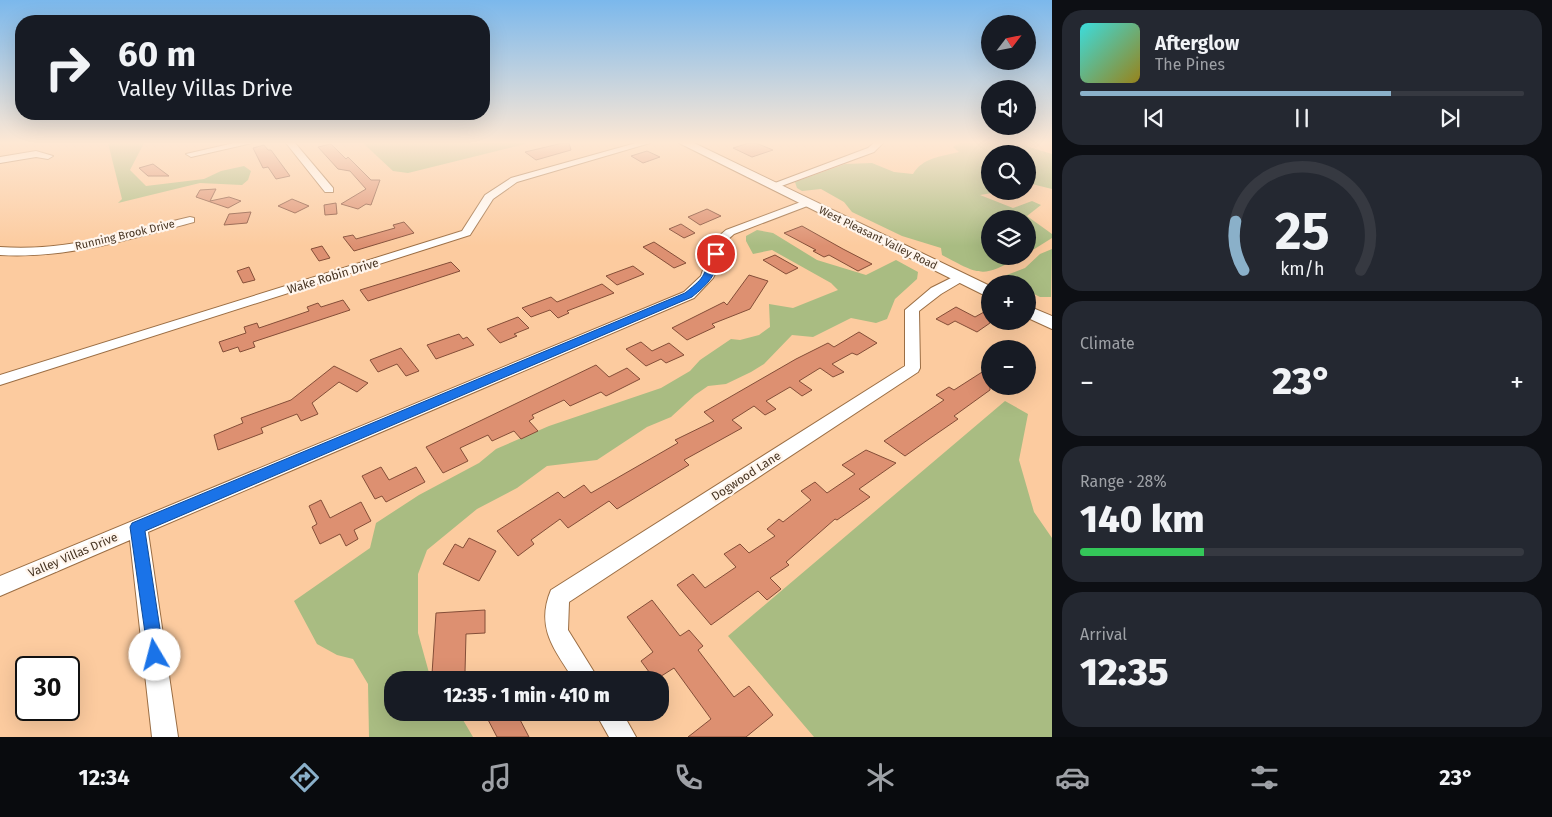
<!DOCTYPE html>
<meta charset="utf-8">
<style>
:root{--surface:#171b24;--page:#242831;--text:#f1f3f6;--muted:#9ea1a6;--line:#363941;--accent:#8ab0c9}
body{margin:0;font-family:"Fira Sans",sans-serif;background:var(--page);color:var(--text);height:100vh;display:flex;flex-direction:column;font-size:19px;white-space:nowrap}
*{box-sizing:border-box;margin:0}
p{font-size:16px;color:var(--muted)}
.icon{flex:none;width:28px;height:28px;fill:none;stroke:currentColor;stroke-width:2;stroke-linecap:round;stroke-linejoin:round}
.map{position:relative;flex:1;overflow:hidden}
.details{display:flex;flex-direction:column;gap:10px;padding:10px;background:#0d0f14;width:500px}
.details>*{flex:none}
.hud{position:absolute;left:15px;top:15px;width:475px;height:105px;border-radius:20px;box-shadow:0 5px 20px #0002;background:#171b24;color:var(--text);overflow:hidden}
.needle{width:32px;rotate:58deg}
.fabs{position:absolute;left:981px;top:15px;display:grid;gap:10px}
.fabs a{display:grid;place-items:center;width:55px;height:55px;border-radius:50%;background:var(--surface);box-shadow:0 5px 20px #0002;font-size:25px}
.speed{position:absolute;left:15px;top:656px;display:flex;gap:10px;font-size:25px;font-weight:700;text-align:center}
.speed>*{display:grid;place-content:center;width:65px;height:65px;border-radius:50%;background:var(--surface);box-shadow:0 5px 20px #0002;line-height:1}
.speed .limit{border:2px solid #111;border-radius:8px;background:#fff;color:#111}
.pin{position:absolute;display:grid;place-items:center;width:42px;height:42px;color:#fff;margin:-21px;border:2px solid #fff;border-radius:50%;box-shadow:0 1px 5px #0007}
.me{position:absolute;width:55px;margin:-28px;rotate:352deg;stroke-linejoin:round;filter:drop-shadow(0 0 4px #0008)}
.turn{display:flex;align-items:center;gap:18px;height:105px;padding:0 20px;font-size:22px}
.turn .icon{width:65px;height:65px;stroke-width:2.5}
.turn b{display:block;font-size:35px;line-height:42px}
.big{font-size:38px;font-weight:800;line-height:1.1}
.details .tile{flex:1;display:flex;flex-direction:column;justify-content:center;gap:8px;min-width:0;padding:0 18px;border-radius:20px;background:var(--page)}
.details .dial{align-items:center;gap:0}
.dial svg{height:130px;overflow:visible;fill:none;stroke:var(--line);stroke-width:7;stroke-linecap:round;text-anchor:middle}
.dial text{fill:var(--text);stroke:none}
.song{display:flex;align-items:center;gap:15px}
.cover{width:60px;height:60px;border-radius:8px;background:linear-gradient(135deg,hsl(180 70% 55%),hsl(50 70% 35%))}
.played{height:5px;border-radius:2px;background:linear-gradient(90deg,var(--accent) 70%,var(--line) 70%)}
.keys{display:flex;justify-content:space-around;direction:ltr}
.heat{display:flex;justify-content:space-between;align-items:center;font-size:28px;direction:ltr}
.charge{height:8px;border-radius:4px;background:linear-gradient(90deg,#34c759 28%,var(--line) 0)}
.trip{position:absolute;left:384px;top:671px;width:285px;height:50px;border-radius:20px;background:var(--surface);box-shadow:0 5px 20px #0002;font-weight:800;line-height:50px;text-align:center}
.menu{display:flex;height:80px;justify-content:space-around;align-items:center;background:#090b0e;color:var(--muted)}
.menu .icon{width:35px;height:35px}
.menu .on{color:var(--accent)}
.menu b{font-size:22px;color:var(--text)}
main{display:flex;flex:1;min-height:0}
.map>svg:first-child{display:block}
.green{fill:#a9bc82}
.building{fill:#dd9071;stroke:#844e38}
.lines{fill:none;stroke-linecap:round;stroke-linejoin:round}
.minor-casing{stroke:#9b6e44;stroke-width:2}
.major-casing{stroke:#9b6e44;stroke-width:2}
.minor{fill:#fff;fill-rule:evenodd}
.major{fill:#fff;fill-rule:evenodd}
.route{fill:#1a73e8;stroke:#114b97}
.labels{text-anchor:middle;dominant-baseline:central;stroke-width:4.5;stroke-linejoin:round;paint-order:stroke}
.far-street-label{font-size:11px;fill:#473422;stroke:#fff5ec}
.street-label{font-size:12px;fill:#473422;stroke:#fff5ec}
</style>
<main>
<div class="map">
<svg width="1052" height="737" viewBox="0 0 1052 737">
<rect width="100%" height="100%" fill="#fccb9f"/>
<path class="green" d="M 108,143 L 144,143 L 130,170 L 146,186 L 204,179 L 221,171 L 244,166 L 251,171 L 248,180 L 242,185 L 200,183 L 118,203 L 122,199 Z
M 363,143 L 529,143 L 408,173 L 393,171 Z
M 959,143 L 1016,143 L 1052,154 L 1052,189 L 1028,183 L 1028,154 L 990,154 L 990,191 L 1004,191 L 980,195 L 1013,208 L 1032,201 L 1041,205 L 1027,216 L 1052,234 L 1052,238 L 1028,253 L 1028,219 L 990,219 L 990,256 L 1021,256 C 982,279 980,275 942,255 L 941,248 L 902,236 L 852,212 L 844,202 L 821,189 L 802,191 L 797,188 L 795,182 L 845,164 L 872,163 L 894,172 L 913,174 C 922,158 942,156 959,152 L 953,147 Z
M 757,230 L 773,233 L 817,260 L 866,275 L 896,260 L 918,272 L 917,279 L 895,299 L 887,319 L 876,323 L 851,318 L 813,337 L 792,335 L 764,364 L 751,372 L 726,384 L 708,386 L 695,395 L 671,417 L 647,427 L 597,460 L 547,466 L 517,488 L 477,509 L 427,550 L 418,574 L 418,633 L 431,680 L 392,680 L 392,712 L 459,713 L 473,737 L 369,737 L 368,684 L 353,659 L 337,655 L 317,644 L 294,601 L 370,548 L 376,523 L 419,495 L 479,463 L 496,449 L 549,426 L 661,388 L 690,371 L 700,360 L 731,339 L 740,340 L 759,335 L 770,327 L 769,304 L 793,308 L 838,290 L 831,283 L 772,250 L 753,254 L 746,241 L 746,236 Z
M 1052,249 L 1051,297 L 1040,297 L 1028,291 L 1028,284 L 1016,284 L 1004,276 L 1025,268 L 1040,254 Z
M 1005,401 L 1028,414 L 1019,460 L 1034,512 L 1052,538 L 1052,737 L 814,737 L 728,636 Z"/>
<path class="building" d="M 563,143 L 569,143 L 571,150 L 536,160 L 525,152 Z
M 749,143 L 756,143 L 773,150 L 752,157 L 733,148 Z
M 331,144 L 346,159 L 348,157 L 371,180 L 380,180 L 371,205 L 366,204 L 358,209 L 341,204 L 366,189 L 350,171 L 338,169 L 318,147 Z
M 264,145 L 268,150 L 271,150 L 290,176 L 276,179 L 268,167 L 263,168 L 253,148 Z
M 647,151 L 660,157 L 643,163 L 631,156 Z
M 153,164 L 169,176 L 148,176 L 139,168 Z
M 216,189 L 210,201 L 229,197 L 241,201 L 228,208 L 196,197 L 200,190 Z
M 292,199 L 309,206 L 295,213 L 278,206 Z
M 336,203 L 337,214 L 325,215 L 324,205 Z
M 707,209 L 721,216 L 700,225 L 688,217 Z
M 251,212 L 247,223 L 224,225 L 229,214 Z
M 404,222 L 414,233 L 354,251 L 343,237 L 353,235 L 356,239 L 395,228 L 393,225 Z
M 681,224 L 695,233 L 684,238 L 669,229 Z
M 802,226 L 843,249 L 872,264 L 858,271 L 829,255 L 824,257 L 813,251 L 816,250 L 784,233 Z
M 654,242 L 686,263 L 674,268 L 643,247 Z
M 322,246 L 330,258 L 319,261 L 311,249 Z
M 775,255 L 798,268 L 786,274 L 763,260 Z
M 451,262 L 460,271 L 368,301 L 360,290 Z
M 633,266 L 644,274 L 617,285 L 606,276 Z
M 249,267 L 255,280 L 243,283 L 237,271 Z
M 749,275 L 768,281 L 750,309 L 712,324 L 715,327 L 687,340 L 672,328 L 724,302 L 727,305 Z
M 602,284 L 614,293 L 567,311 L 569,313 L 558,318 L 550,310 L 531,317 L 522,308 L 551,297 L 557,302 Z
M 343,300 L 350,310 L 253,342 L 255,347 L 240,352 L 238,347 L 223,352 L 219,342 L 246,333 L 244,327 L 257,323 L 259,328 L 309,311 L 307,307 L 318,303 L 321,307 Z
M 956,307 L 975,317 L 984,312 L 990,315 L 990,323 L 977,332 L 955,321 L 948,325 L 936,319 Z
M 518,317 L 529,328 L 514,334 L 517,336 L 500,343 L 487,329 Z
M 859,332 L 877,343 L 857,355 L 852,353 L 832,364 L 844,372 L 833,377 L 820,368 L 799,381 L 812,390 L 802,396 L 790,387 L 766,401 L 776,409 L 765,415 L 754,406 L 732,420 L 742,428 L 684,460 L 689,465 L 617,509 L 609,501 L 568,528 L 560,519 L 531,540 L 534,544 L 518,556 L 497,531 L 558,492 L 564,498 L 584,485 L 591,493 L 678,443 L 675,440 L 714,421 L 704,412 L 796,359 L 828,343 L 834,347 Z
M 459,334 L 463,339 L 467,337 L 474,345 L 436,359 L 427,345 Z
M 641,342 L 652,351 L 669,343 L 684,355 L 666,363 L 661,359 L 646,366 L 626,349 Z
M 401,348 L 419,371 L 406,376 L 397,364 L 378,372 L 370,360 Z
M 596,365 L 609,377 L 627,368 L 640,379 L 606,396 L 601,392 L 570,406 L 564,400 L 532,415 L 534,418 L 529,421 L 538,431 L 521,439 L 514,431 L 492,441 L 488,435 L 460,448 L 468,461 L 443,473 L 426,447 Z
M 334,366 L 368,383 L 357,392 L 339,382 L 312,403 L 318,414 L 301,421 L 297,414 L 261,428 L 263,433 L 218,450 L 214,435 L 243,423 L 241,418 L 291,400 Z
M 990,367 L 990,390 L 954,416 L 958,419 L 929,439 L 905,456 L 884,441 L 944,400 L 936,395 L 949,387 L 954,390 Z
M 866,450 L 896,463 L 859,489 L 870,497 L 837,520 L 835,519 L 786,562 L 789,565 L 770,578 L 781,589 L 767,600 L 758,591 L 711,625 L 677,585 L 693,574 L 705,588 L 736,567 L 724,554 L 740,544 L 749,553 L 775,536 L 767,529 L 779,519 L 783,522 L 811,500 L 801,491 L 815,482 L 827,493 L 855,474 L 842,465 Z
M 381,467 L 389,480 L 416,467 L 425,482 L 386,502 L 382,496 L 375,499 L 362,476 Z
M 321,500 L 330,518 L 361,502 L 371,521 L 354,530 L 358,539 L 346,546 L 340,534 L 320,544 L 312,527 L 317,524 L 309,506 Z
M 469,538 L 496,551 L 479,581 L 443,564 L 455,544 L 463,548 Z
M 652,600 L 680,636 L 689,630 L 703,646 L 698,650 L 734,697 L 749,686 L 773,715 L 746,737 L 688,737 L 711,719 L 674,668 L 655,680 L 641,661 L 653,652 L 627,617 Z
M 485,610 L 485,633 L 466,634 L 465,672 L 432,674 L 436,613 Z
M 484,712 L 516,712 L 529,737 L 497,737 Z"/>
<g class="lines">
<g class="minor-casing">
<path id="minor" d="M 234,143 L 252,143 L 191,157 L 186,154 Z
M 286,143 L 295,143 L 333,188 L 333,192 L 325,192 Z
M 636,143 L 650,143 L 517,182 L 493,199 L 470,235 L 0,385 L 0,375 L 462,231 L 485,195 L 511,178 Z
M 874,143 L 883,143 L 874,152 L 776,188 L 767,186 L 868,148 Z
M 36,151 L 53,156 L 48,159 L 36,157 L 0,163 L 0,157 Z
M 806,200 L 811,203 L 810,205 L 734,234 L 724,243 L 719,266 L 713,278 L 694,298 L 148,532 L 178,737 L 152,737 L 130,540 L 0,596 L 0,576 L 684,292 L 701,276 L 712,242 L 726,230 Z
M 190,217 L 194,218 L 194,222 C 130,239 67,259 0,255 L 0,247 C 66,252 127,232 190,217 Z
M 959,274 L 963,275 L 965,278 L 963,281 L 941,294 L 919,311 L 920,368 L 918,372 L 569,602 L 568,630 L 599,680 L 574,680 C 555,650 535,628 551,590 L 905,366 L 905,310 L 931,288 Z
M 595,712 L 622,712 L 636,737 L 609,737 Z"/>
</g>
<g class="major-casing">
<path id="major" d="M 679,143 L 694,143 L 990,286 L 990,298 Z
M 1028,306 L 1052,316 L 1052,329 L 1028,318 Z"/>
</g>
<use href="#minor" class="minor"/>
<use href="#major" class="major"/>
</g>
<linearGradient id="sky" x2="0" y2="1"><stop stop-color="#7bb8ec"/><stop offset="0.58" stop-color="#fee8d4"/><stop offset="1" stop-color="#fee8d4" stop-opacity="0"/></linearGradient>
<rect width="1052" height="246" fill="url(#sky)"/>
<path class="route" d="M 713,252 L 720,254 C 717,275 708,284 692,297 L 145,531 L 164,655 L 161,661 L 155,663 L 149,661 L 130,527 L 132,523 L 685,293 C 708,275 702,276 713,252 Z"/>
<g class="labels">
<g class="far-street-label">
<text transform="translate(125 235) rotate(-13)">Running Brook Drive</text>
<text transform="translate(878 238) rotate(26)">West Pleasant Valley Road</text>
</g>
<g class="street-label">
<text transform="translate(333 276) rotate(-17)">Wake Robin Drive</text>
<text transform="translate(746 476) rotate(-33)">Dogwood Lane</text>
<text transform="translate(73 555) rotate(-23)">Valley Villas Drive</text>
</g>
</g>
</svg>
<div class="fabs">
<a><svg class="needle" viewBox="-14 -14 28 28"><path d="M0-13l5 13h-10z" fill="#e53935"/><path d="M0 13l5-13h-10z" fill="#9ea1a6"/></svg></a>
<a><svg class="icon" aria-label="sound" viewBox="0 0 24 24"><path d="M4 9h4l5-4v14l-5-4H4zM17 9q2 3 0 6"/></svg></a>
<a><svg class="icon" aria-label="search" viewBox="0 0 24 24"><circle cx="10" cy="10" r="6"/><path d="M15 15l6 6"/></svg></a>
<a><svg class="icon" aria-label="layers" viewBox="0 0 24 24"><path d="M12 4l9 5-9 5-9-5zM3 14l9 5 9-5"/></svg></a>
<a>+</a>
<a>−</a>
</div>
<div class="speed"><div class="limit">30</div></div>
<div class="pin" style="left:716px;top:254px;background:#d93025"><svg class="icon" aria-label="arrive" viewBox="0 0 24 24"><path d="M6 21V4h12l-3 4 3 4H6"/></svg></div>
<svg class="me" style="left:155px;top:655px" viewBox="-20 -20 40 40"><circle r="19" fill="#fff"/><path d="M0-13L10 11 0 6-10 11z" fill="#1a73e8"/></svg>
<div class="trip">12:35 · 1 min · 410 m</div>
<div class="hud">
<div class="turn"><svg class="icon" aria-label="right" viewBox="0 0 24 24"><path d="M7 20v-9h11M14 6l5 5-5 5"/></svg><div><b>60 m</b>Valley Villas Drive</div></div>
</div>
</div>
<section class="details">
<div class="tile">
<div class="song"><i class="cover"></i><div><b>Afterglow</b><p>The Pines</p></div></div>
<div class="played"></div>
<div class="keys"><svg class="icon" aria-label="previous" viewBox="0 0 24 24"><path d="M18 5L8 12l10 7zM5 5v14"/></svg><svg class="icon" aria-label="pause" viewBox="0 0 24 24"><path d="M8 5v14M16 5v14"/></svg><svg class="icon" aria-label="next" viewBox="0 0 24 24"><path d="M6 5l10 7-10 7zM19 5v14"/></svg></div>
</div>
<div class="tile dial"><svg viewBox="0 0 100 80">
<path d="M14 69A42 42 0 1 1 86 69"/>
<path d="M14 69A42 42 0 0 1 9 39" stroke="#8ab0c9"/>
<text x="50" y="56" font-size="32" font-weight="700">25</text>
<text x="50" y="72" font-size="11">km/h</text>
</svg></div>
<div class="tile"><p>Climate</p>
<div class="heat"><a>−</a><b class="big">23°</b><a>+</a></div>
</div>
<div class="tile"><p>Range · 28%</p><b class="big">140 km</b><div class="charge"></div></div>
<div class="tile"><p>Arrival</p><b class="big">12:35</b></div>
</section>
</main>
<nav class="menu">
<b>12:34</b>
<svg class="icon on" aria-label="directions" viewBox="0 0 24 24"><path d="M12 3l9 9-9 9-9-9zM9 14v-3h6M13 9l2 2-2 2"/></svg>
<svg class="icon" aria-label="music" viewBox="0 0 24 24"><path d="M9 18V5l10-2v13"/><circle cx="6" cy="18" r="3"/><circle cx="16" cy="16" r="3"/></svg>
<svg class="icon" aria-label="phone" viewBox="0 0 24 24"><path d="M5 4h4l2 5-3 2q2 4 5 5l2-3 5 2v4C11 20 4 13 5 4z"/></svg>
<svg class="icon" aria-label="climate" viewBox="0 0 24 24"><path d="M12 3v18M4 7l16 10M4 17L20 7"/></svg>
<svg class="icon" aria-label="car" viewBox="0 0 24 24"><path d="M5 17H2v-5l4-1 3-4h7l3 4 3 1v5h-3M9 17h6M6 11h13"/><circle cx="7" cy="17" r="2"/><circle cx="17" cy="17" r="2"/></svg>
<svg class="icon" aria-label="filters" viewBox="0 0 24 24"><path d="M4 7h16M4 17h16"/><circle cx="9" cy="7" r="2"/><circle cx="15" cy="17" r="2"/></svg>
<b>23°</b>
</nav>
